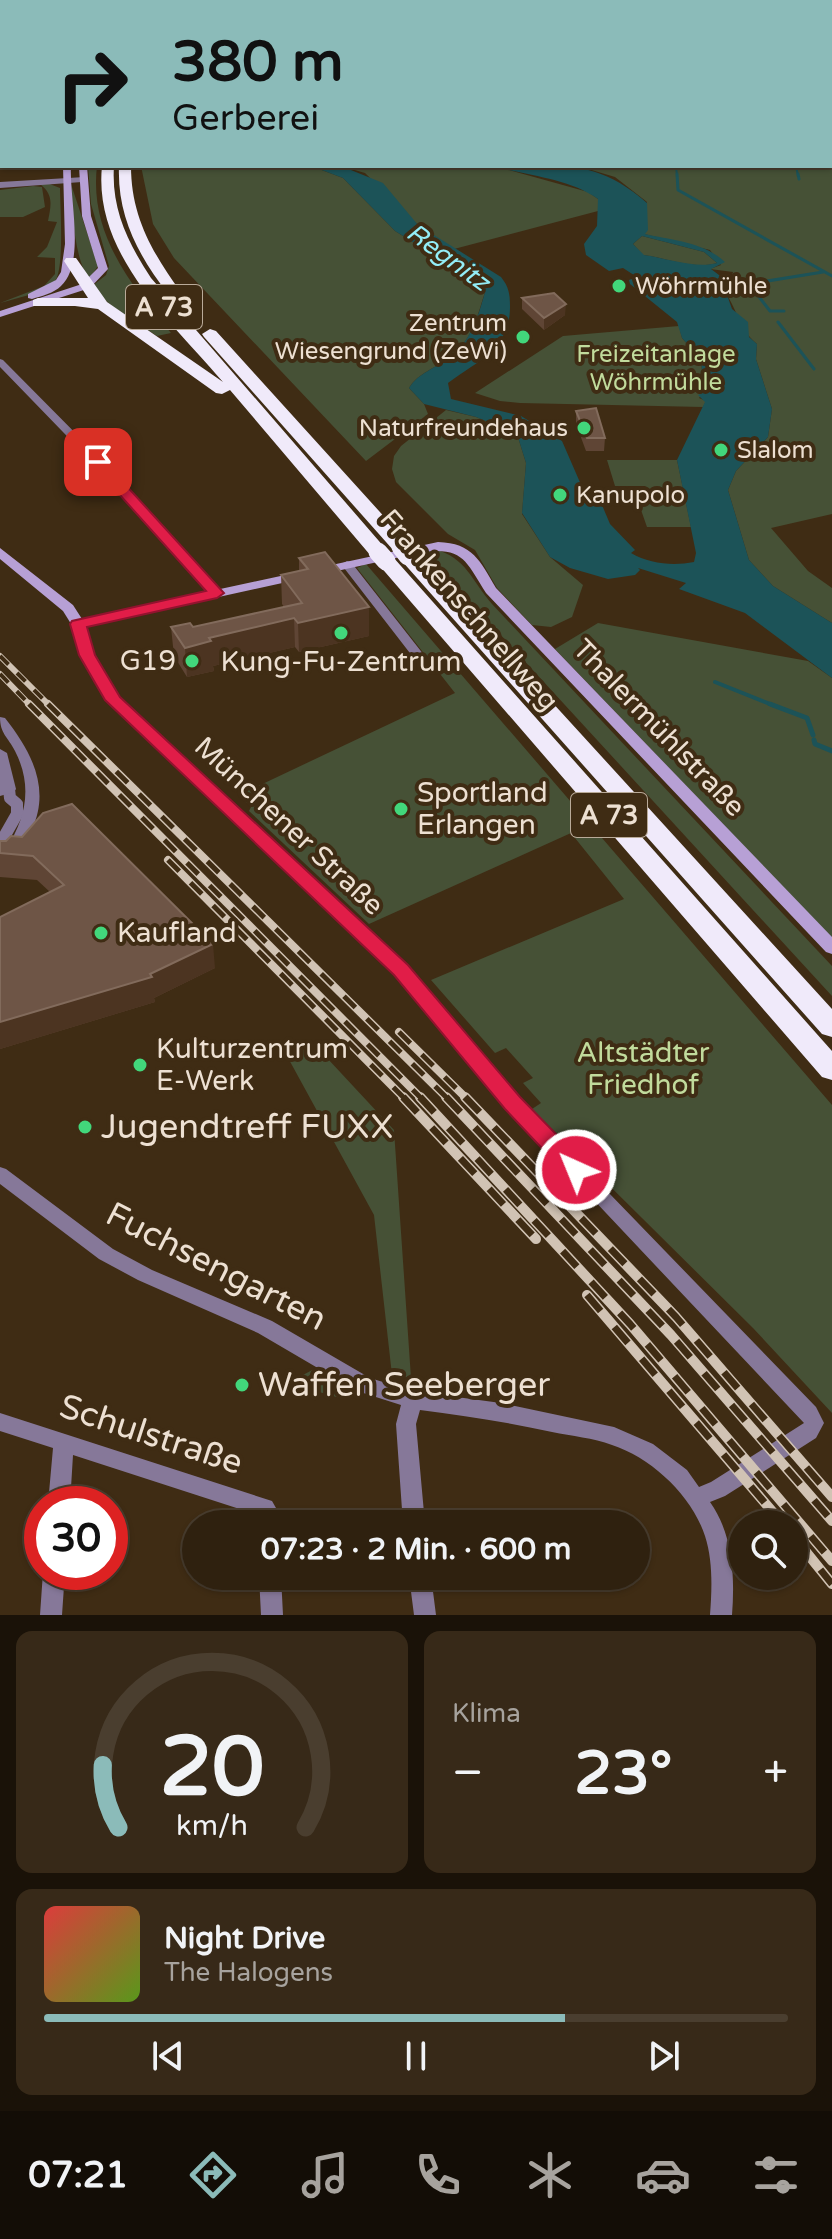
<!DOCTYPE html>
<html lang="de">
<meta charset="utf-8">
<style>
:root{--surface:#2f210f;--page:#372918;--text:#f1f3f6;--muted:#a7a39e;--line:#4a3e2f;--accent:#8bbbb9}
body{margin:0;font-family:"Varela Round",sans-serif;background:var(--page);color:var(--text);height:100vh;display:flex;flex-direction:column;font-size:30px;white-space:nowrap}
*{box-sizing:border-box;margin:0}
p{font-size:26px;color:var(--muted)}
.icon{flex:none;width:44px;height:44px;fill:none;stroke:currentColor;stroke-width:2;stroke-linecap:round;stroke-linejoin:round}
.map{position:relative;height:1615px;overflow:hidden}
.drawer{display:flex;flex-direction:column;gap:16px;padding:16px;background:#1a1208;flex:1}
.drawer>*{flex:none}
.guide{position:absolute;left:0px;top:0px;width:832px;height:168px;box-shadow:0 2px 6px #0004,0 0 0 2px var(--line);background:#8bbbb9;color:#111;overflow:hidden}
.tools{position:absolute;left:728px;top:1510px;display:grid;gap:16px}
.tools a{display:grid;place-items:center;width:80px;height:80px;border-radius:50%;background:var(--surface);box-shadow:0 2px 6px #0004,0 0 0 2px var(--line);font-size:40px}
.speed{position:absolute;left:24px;top:1486px;display:flex;gap:16px;font-size:40px;font-weight:700;text-align:center}
.speed>*{display:grid;place-content:center;width:104px;height:104px;border-radius:50%;background:var(--surface);box-shadow:0 2px 6px #0004,0 0 0 2px var(--line);line-height:1}
.speed .limit{border:12px solid #d22;background:#fff;color:#111}
.pin{position:absolute;display:grid;place-items:center;width:68px;height:68px;color:#fff;margin:-34px;border-radius:16px;box-shadow:0 4px 12px #0006}
.me{position:absolute;width:88px;margin:-44px;rotate:316deg;stroke-linejoin:round;filter:drop-shadow(0 0 6px #0008)}
.turn{display:flex;align-items:center;gap:28px;height:168px;padding:0 40px;font-size:36px}
.turn .icon{width:104px;height:104px;stroke-width:2.5}
.turn b{display:block;font-size:56px;line-height:68px}
.big{font-size:60px;font-weight:800;line-height:1.1}
.drawer .card{flex:1;display:flex;flex-direction:column;justify-content:center;gap:12px;min-width:0;padding:0 28px;border-radius:16px;background:var(--page)}
.drawer .dial{align-items:center;gap:0}
.dial svg{height:208px;overflow:visible;fill:none;stroke:var(--line);stroke-width:7;stroke-linecap:round;text-anchor:middle}
.dial text{fill:var(--text);stroke:none}
.song{display:flex;align-items:center;gap:24px}
.cover{width:96px;height:96px;border-radius:12px;background:linear-gradient(135deg,hsl(0 70% 55%),hsl(90 70% 35%))}
.played{height:8px;border-radius:4px;background:linear-gradient(90deg,var(--accent) 70%,var(--line) 70%)}
.keys{display:flex;justify-content:space-around;direction:ltr}
.heat{display:flex;justify-content:space-between;align-items:center;font-size:44px;direction:ltr}
.drawer .tiles{flex:1;display:grid;gap:16px;grid-template-columns:1fr 1fr}
.card:last-child{grid-column:span 2}
.trip{position:absolute;left:182px;top:1510px;width:468px;height:80px;border-radius:40px;background:var(--surface);box-shadow:0 2px 6px #0004,0 0 0 2px var(--line);font-weight:800;line-height:80px;text-align:center}
.tab-bar{display:flex;height:128px;justify-content:space-around;align-items:center;background:#130d06;color:var(--muted)}
.tab-bar .icon{width:56px;height:56px}
.tab-bar .active{color:var(--accent)}
.tab-bar b{font-size:36px;color:var(--text)}
.map>svg:first-child{display:block}
.green{fill:#465136}
.water{fill:#1c5358;fill-rule:evenodd}
.lines{fill:none;stroke-linecap:round;stroke-linejoin:round}
.stream-far3{stroke:#1c5358;stroke-width:2}
.stream-far2{stroke:#1c5358;stroke-width:3}
.stream-far1{stroke:#1c5358;stroke-width:4}
.stream{stroke:#1c5358;stroke-width:5}
.pedestrian{stroke:#867899;stroke-width:12}
.minor{fill:#867899;fill-rule:evenodd}
.tertiary{fill:#867899;fill-rule:evenodd}
.secondary{fill:#b7a0d5;fill-rule:evenodd}
.motorway{fill:#f0eafa;fill-rule:evenodd}
.rail-far2-casing{stroke:#d1c3b4;stroke-width:6}
.rail-far1-casing{stroke:#d1c3b4;stroke-width:8}
.rail-casing{stroke:#d1c3b4;stroke-width:10}
.rail-far2{stroke:#3f2c14;stroke-width:4;stroke-dasharray:12;stroke-linecap:butt}
.rail-far1{stroke:#3f2c14;stroke-width:5;stroke-dasharray:16;stroke-linecap:butt}
.rail{stroke:#3f2c14;stroke-width:7;stroke-dasharray:21;stroke-linecap:butt}
.motorway-bridge{stroke:#f0eafa;stroke-width:19}
.wall{fill:#5f4535}
.shaded-wall{fill:#4c3421}
.building{fill:#6e5546;stroke:#826b5c;stroke-width:2}
.route{fill:#e11d48;stroke:#92132f;stroke-width:2}
.poi-dot{fill:#42d77b;stroke:#3f2c14;stroke-width:3}
.labels{text-anchor:middle;dominant-baseline:central;stroke-width:8;stroke-linejoin:round;paint-order:stroke}
.far-poi-label{font-size:24px;fill:#ede0d2;stroke:#3f2c14;text-anchor:start}
.far-park-label{font-size:24px;fill:#c1db9c;stroke:#3f2c14}
.far-water-label{font-size:26px;font-style:italic;fill:#93edf7;stroke:#3f2c14}
.shield{fill:#3f2c14;stroke:#b9aa99;stroke-width:2}
.shield-label{font-size:26px;font-weight:bold;fill:#ede0d2}
.street-label{font-size:28px;fill:#ede0d2;stroke:#3f2c14}
.poi-label{font-size:28px;fill:#ede0d2;stroke:#3f2c14;text-anchor:start}
.park-label{font-size:28px;fill:#c1db9c;stroke:#3f2c14}
.near-poi-label{font-size:34px;fill:#ede0d2;stroke:#3f2c14;text-anchor:start}
.near-street-label{font-size:34px;fill:#ede0d2;stroke:#3f2c14}
</style>
<div class="map">
<svg width="832" height="1615" viewBox="0 0 832 1615">
<rect width="100%" height="100%" fill="#3f2c14"/>
<path class="green" d="M 423,0 L 786,0 L 421,2 Z
M 832,8 L 832,514 L 771,528 L 808,571 L 832,588 L 832,623 L 773,586 L 749,560 L 728,490 L 736,471 L 768,437 L 772,409 L 756,359 L 757,344 C 737,328 736,300 718,285 L 730,281 L 733,272 L 710,269 L 721,265 L 710,250 L 644,234 L 647,202 L 615,177 L 578,166 L 830,166 Z
M 88,166 L 97,166 C 89,233 130,284 171,333 L 157,336 L 112,306 L 91,287 L 106,275 L 109,266 L 91,204 Z
M 141,166 L 311,166 L 343,178 L 395,231 L 479,283 L 485,292 C 477,317 472,341 449,358 C 435,369 419,372 409,388 L 424,404 L 428,414 L 366,461 L 174,258 L 153,224 Z
M 341,166 L 494,166 L 588,192 L 598,199 L 598,211 L 454,249 L 418,225 L 365,173 Z
M 47,183 L 60,188 C 60,205 65,273 54,282 C 40,294 17,298 0,303 L 44,286 L 55,274 L 55,258 L 37,257 L 47,247 L 57,222 L 48,221 C 51,205 54,195 40,184 Z
M 71,184 L 98,266 L 89,279 C 74,258 72,210 71,184 Z
M 33,186 L 42,187 L 45,207 L 23,217 L 0,217 L 0,190 Z
M 642,236 L 704,252 L 717,263 C 693,270 668,258 643,255 L 633,244 Z
M 679,326 L 682,338 L 701,360 L 704,392 L 699,398 L 706,401 L 703,407 L 520,403 L 500,401 L 475,393 L 563,336 Z
M 446,410 L 476,417 L 517,434 L 526,463 L 522,514 L 550,557 L 583,585 L 572,617 L 551,627 L 532,625 L 497,588 L 475,550 L 448,534 L 396,482 L 392,469 L 394,456 L 401,446 Z
M 607,460 L 677,460 L 691,527 L 647,527 L 640,507 L 649,498 L 645,486 L 615,486 Z
M 434,549 C 467,558 471,580 492,604 L 832,966 L 832,996 L 431,559 L 426,551 Z
M 366,564 L 832,1105 L 832,1413 L 753,1328 L 532,1109 L 541,1103 L 523,1083 L 533,1078 L 506,1048 L 495,1053 L 431,980 L 624,899 L 571,833 L 369,924 L 249,811 L 251,807 L 239,795 L 455,693 L 357,568 Z
M 598,623 L 808,661 L 832,678 L 832,938 L 555,649 Z
M 314,1044 L 394,1130 L 411,1378 L 392,1375 L 374,1215 L 287,1056 Z
M 316,1368 L 353,1390 L 340,1398 L 288,1383 Z"/>
<path class="water" d="M 311,166 L 341,166 L 383,183 L 418,225 L 501,277 C 509,287 510,294 510,307 C 510,348 478,361 448,383 L 451,399 L 521,416 L 562,441 L 582,487 L 602,505 L 610,524 L 635,550 L 631,553 C 650,564 673,566 694,562 L 696,553 L 677,460 L 705,402 L 698,395 L 704,392 L 701,360 L 682,338 L 677,322 L 630,284 L 629,280 L 637,277 L 623,268 L 609,271 L 586,255 L 584,244 L 597,226 L 598,199 C 569,178 528,176 494,166 C 559,166 594,157 647,203 L 648,230 L 645,234 C 671,240 704,242 725,262 L 711,269 L 723,278 L 710,284 L 726,292 L 732,309 L 748,322 L 749,337 L 757,344 L 756,359 L 772,409 L 768,437 L 736,471 L 728,490 L 749,560 L 773,586 L 832,623 L 832,678 L 745,613 L 679,589 L 686,583 L 638,568 L 640,570 L 635,575 L 608,579 L 570,568 L 550,557 L 522,513 L 526,463 L 517,434 L 476,417 L 424,404 L 409,388 C 419,372 435,369 449,358 C 471,341 478,317 485,292 L 479,283 L 395,231 L 343,178 ZM 642,236 L 704,252 L 717,263 C 696,269 666,258 644,255 L 633,244 Z"/>
<g class="lines">
<path class="stream-far3" d="M 676,166 L 677,176
M 796,166 L 798,176"/>
<path class="stream-far2" d="M 677,174 L 678,190 L 832,276
M 798,174 L 799,179
M 784,311 L 770,311 L 749,284 L 823,272
M 778,322 L 814,369"/>
<path class="stream-far1" d="M 715,682 L 775,706"/>
<path class="stream" d="M 770,704 L 807,718 L 813,735
M 814,740 L 815,744 L 832,751"/>
<path class="pedestrian" d="M 0,844 L 17,814 L 17,804 L 10,798 L 9,789"/>
<path class="minor" d="M 160,0 L 167,0 L 169,2 L 162,2 Z
M 321,0 L 327,0 L 327,2 L 321,2 Z
M 0,359 L 3,360 L 102,460 L 221,590 L 221,596 L 213,596 L 94,464 L 0,367 Z
M 347,561 L 351,562 L 431,664 L 433,667 L 431,670 L 423,670 L 341,564 Z
M 78,620 L 84,624 L 93,655 L 119,698 L 407,966 L 518,1099 L 816,1407 L 824,1423 L 816,1438 L 725,1496 L 710,1502 C 733,1534 735,1577 732,1615 L 710,1615 C 712,1589 713,1561 705,1536 C 692,1496 652,1458 612,1445 C 593,1438 572,1436 552,1432 C 508,1422 464,1416 420,1410 L 416,1424 L 425,1524 L 403,1524 L 396,1424 L 401,1405 L 357,1391 L 258,1333 L 138,1280 L 99,1259 L 0,1184 L 0,1167 L 6,1169 L 113,1249 L 152,1270 L 272,1321 L 370,1378 L 412,1391 L 501,1403 L 614,1427 L 653,1444 L 687,1470 L 699,1487 L 711,1482 L 804,1423 L 506,1107 L 395,974 L 109,703 L 81,655 L 72,624 Z
M 0,717 L 5,718 C 31,751 51,788 32,829 C 28,838 22,850 13,853 L 6,849 C 26,818 33,786 15,751 C 8,737 0,734 0,717 Z
M 0,749 L 7,753 L 16,789 L 14,792 L 0,796 Z
M 0,1413 L 272,1501 L 276,1508 L 277,1524 L 255,1524 L 255,1514 L 73,1455 L 70,1504 L 48,1504 L 53,1448 L 0,1431 Z
M 43,1572 L 65,1572 L 62,1615 L 40,1615 Z
M 259,1576 L 281,1576 L 283,1615 L 261,1615 Z
M 409,1576 L 431,1576 L 436,1615 L 414,1615 Z"/>
<path class="tertiary" d="M 85,177 L 86,179 L 82,182 L 0,188 L 0,182 Z"/>
<path class="secondary" d="M 0,74 L 2,74 L 2,78 L 0,78 Z
M 63,166 L 71,166 C 69,197 86,263 61,286 C 54,293 42,296 32,299 L 28,298 L 28,294 L 56,280 L 61,272 L 65,244 Z
M 79,166 L 87,166 L 91,216 L 108,269 L 90,288 L 0,317 L 0,311 L 82,284 L 98,268 L 82,216 Z
M 438,542 C 473,543 480,561 496,588 L 832,937 L 832,954 L 826,952 L 486,593 C 466,562 464,547 423,552 L 78,628 L 73,627 L 63,611 L 0,559 L 0,548 L 73,605 L 82,619 Z"/>
<path class="motorway" d="M 265,0 L 279,0 L 264,2 Z
M 290,0 L 304,0 L 289,2 Z
M 102,166 L 114,166 C 111,209 128,243 151,278 L 385,548 L 388,552 L 386,555 L 393,557 L 832,1051 L 832,1080 L 822,1077 L 379,565 L 376,561 L 378,558 L 371,556 L 230,390 L 222,394 L 216,393 L 98,309 L 75,306 L 33,306 L 33,300 L 38,298 L 88,298 L 64,261 L 66,258 L 76,258 L 107,302 L 223,382 C 171,321 93,254 102,166 Z
M 119,166 L 131,166 C 131,216 152,252 180,291 L 178,294 L 168,294 C 138,255 117,216 119,166 Z
M 210,329 L 216,331 L 408,543 L 411,547 L 408,550 L 415,552 L 832,1009 L 832,1037 L 822,1034 L 401,560 L 398,556 L 400,553 L 394,551 L 204,337 L 202,334 Z"/>
<g class="rail-far2-casing">
<path id="rail-far2" d="M 0,656 L 50,706
M 0,674 L 31,706"/>
</g>
<g class="rail-far1-casing">
<path id="rail-far1" d="M 29,704 L 422,1099
M 48,704 L 448,1099
M 168,860 L 405,1099
M 399,1032 L 467,1099"/>
</g>
<g class="rail-casing">
<path id="rail" d="M 403,1097 L 536,1239
M 420,1097 L 630,1324 L 832,1561
M 446,1097 L 671,1335 L 832,1521
M 465,1097 L 676,1317 L 832,1497
M 587,1295 L 783,1524
M 794,1537 L 832,1584"/>
</g>
<use href="#rail-far2" class="rail-far2"/>
<use href="#rail-far1" class="rail-far1"/>
<use href="#rail" class="rail"/>
<path class="motorway-bridge" d="M 401,547 L 408,556
M 378,552 L 386,561"/>
</g>
<path class="wall" d="M 522,298 L 565,315 L 544,330 L 522,309 Z
M 576,411 L 605,438 L 604,451 L 586,451 L 576,424 Z
M 299,558 L 369,607 L 369,636 L 299,652 L 295,647 L 213,666 L 214,671 L 187,677 L 174,656 L 171,627 L 193,627 L 284,607 L 282,604 L 281,575 L 299,571 Z
M 11,836 L 215,968 L 154,998 L 155,1002 L 0,1049 L 0,917 L 50,892 L 37,880 L 0,877 L 0,841 L 6,841 Z"/>
<path class="shaded-wall" d="M 566,304 L 565,315 L 544,330 L 544,318 Z
M 369,607 L 369,636 L 299,652 L 298,623 Z
M 294,618 L 295,647 L 213,666 L 214,671 L 187,677 L 185,648 L 209,638 Z
M 213,944 L 215,968 L 154,998 L 155,1002 L 0,1049 L 0,1022 L 150,974 Z"/>
<path class="building" d="M 554,293 L 566,304 L 544,318 L 522,298 Z
M 596,408 L 605,438 L 587,438 L 576,411 Z
M 325,552 L 369,607 L 298,623 L 294,618 L 209,638 L 211,641 L 185,648 L 171,627 L 190,623 L 193,627 L 302,603 L 281,575 L 308,569 L 299,558 Z
M 72,804 L 213,944 L 150,974 L 152,977 L 0,1022 L 0,917 L 64,885 L 33,856 L 0,853 L 0,841 L 6,841 L 11,836 L 22,837 L 43,813 Z"/>
<path class="route" d="M 93,460 L 103,460 L 224,593 L 217,598 L 87,627 L 95,655 L 120,697 L 408,965 L 520,1097 L 584,1163 L 588,1170 L 584,1176 L 576,1178 L 568,1176 L 505,1109 L 394,975 L 105,700 L 79,655 L 70,624 L 72,621 L 206,591 L 93,465 Z"/>
<g class="poi-dot">
<circle cx="619" cy="286" r="8"/>
<circle cx="523" cy="337" r="8"/>
<circle cx="584" cy="428" r="8"/>
<circle cx="721" cy="450" r="8"/>
<circle cx="560" cy="495" r="8"/>
<circle cx="341" cy="633" r="8"/>
<circle cx="192" cy="661" r="8"/>
<circle cx="401" cy="809" r="8"/>
<circle cx="101" cy="933" r="8"/>
<circle cx="140" cy="1065" r="8"/>
<circle cx="85" cy="1127" r="8"/>
<circle cx="242" cy="1385" r="8"/>
</g>
<g class="labels">
<g class="far-poi-label">
<text x="635" y="286">Wöhrmühle</text>
<text x="507" y="323" text-anchor="end">Zentrum<tspan x="507" dy="28">Wiesengrund (ZeWi)</tspan></text>
<text x="568" y="428" text-anchor="end">Naturfreundehaus</text>
<text x="737" y="450">Slalom</text>
<text x="576" y="495">Kanupolo</text>
</g>
<g class="far-park-label">
<text x="656" y="354">Freizeitanlage<tspan x="656" dy="28">Wöhrmühle</tspan></text>
</g>
<g class="far-water-label">
<text transform="translate(448 257) rotate(36)">Regnitz</text>
</g>
<g class="shield">
<rect x="126" y="285" width="76" height="44" rx="6"/>
<rect x="571" y="793" width="76" height="44" rx="6"/>
</g>
<g class="shield-label">
<text x="164" y="307">A 73</text>
<text x="609" y="815">A 73</text>
</g>
<g class="street-label">
<text transform="translate(469 610) rotate(49)">Frankenschnellweg</text>
<text transform="translate(659 728) rotate(46)">Thalermühlstraße</text>
<text transform="translate(289 826) rotate(43)">Münchener Straße</text>
</g>
<g class="poi-label">
<text x="176" y="661" text-anchor="end">G19</text>
<text x="341" y="662" text-anchor="middle">Kung-Fu-Zentrum</text>
<text x="417" y="793">Sportland<tspan x="417" dy="32">Erlangen</tspan></text>
<text x="117" y="933">Kaufland</text>
<text x="156" y="1049">Kulturzentrum<tspan x="156" dy="32">E-Werk</tspan></text>
</g>
<g class="park-label">
<text x="643" y="1053">Altstädter<tspan x="643" dy="32">Friedhof</tspan></text>
</g>
<g class="near-poi-label">
<text x="101" y="1127">Jugendtreff FUXX</text>
<text x="258" y="1385">Waffen Seeberger</text>
</g>
<g class="near-street-label">
<text transform="translate(216 1267) rotate(27)">Fuchsengarten</text>
<text transform="translate(151 1435) rotate(18)">Schulstraße</text>
</g>
</g>
</svg>
<div class="tools">
<a><svg class="icon" aria-label="search" viewBox="0 0 24 24"><circle cx="10" cy="10" r="6"/><path d="M15 15l6 6"/></svg></a>
</div>
<div class="speed"><div class="limit">30</div></div>
<div class="pin" style="left:98px;top:462px;background:#d93025"><svg class="icon" aria-label="arrive" viewBox="0 0 24 24"><path d="M6 21V4h12l-3 4 3 4H6"/></svg></div>
<svg class="me" style="left:576px;top:1170px" viewBox="-20 -20 40 40"><circle r="17" fill="#e11d48" stroke="#fff" stroke-width="3"/><path d="M0-11L8 9 0 5-8 9z" fill="#fff"/></svg>
<div class="trip">07:23 · 2 Min. · 600 m</div>
<div class="guide">
<div class="turn"><svg class="icon" aria-label="right" viewBox="0 0 24 24"><path d="M7 20v-9h11M14 6l5 5-5 5"/></svg><div><b>380 m</b>Gerberei</div></div>
</div>
</div>
<section class="drawer">
<div class="tiles">
<div class="card dial"><svg viewBox="0 0 100 80">
<path d="M14 69A42 42 0 1 1 86 69"/>
<path d="M14 69A42 42 0 0 1 8 45" stroke="#8bbbb9"/>
<text x="50" y="56" font-size="32" font-weight="700">20</text>
<text x="50" y="72" font-size="11">km/h</text>
</svg></div>
<div class="card"><p>Klima</p>
<div class="heat"><a>−</a><b class="big">23°</b><a>+</a></div>
</div>
<div class="card">
<div class="song"><i class="cover"></i><div><b>Night Drive</b><p>The Halogens</p></div></div>
<div class="played"></div>
<div class="keys"><svg class="icon" aria-label="previous" viewBox="0 0 24 24"><path d="M18 5L8 12l10 7zM5 5v14"/></svg><svg class="icon" aria-label="pause" viewBox="0 0 24 24"><path d="M8 5v14M16 5v14"/></svg><svg class="icon" aria-label="next" viewBox="0 0 24 24"><path d="M6 5l10 7-10 7zM19 5v14"/></svg></div>
</div>
</div>
</section>
<nav class="tab-bar">
<b>07:21</b>
<svg class="icon active" aria-label="directions" viewBox="0 0 24 24"><path d="M12 3l9 9-9 9-9-9zM9 14v-3h6M13 9l2 2-2 2"/></svg>
<svg class="icon" aria-label="music" viewBox="0 0 24 24"><path d="M9 18V5l10-2v13"/><circle cx="6" cy="18" r="3"/><circle cx="16" cy="16" r="3"/></svg>
<svg class="icon" aria-label="phone" viewBox="0 0 24 24"><path d="M5 4h4l2 5-3 2q2 4 5 5l2-3 5 2v4C11 20 4 13 5 4z"/></svg>
<svg class="icon" aria-label="climate" viewBox="0 0 24 24"><path d="M12 3v18M4 7l16 10M4 17L20 7"/></svg>
<svg class="icon" aria-label="car" viewBox="0 0 24 24"><path d="M5 17H2v-5l4-1 3-4h7l3 4 3 1v5h-3M9 17h6M6 11h13"/><circle cx="7" cy="17" r="2"/><circle cx="17" cy="17" r="2"/></svg>
<svg class="icon" aria-label="filters" viewBox="0 0 24 24"><path d="M4 7h16M4 17h16"/><circle cx="9" cy="7" r="2"/><circle cx="15" cy="17" r="2"/></svg>
</nav>
